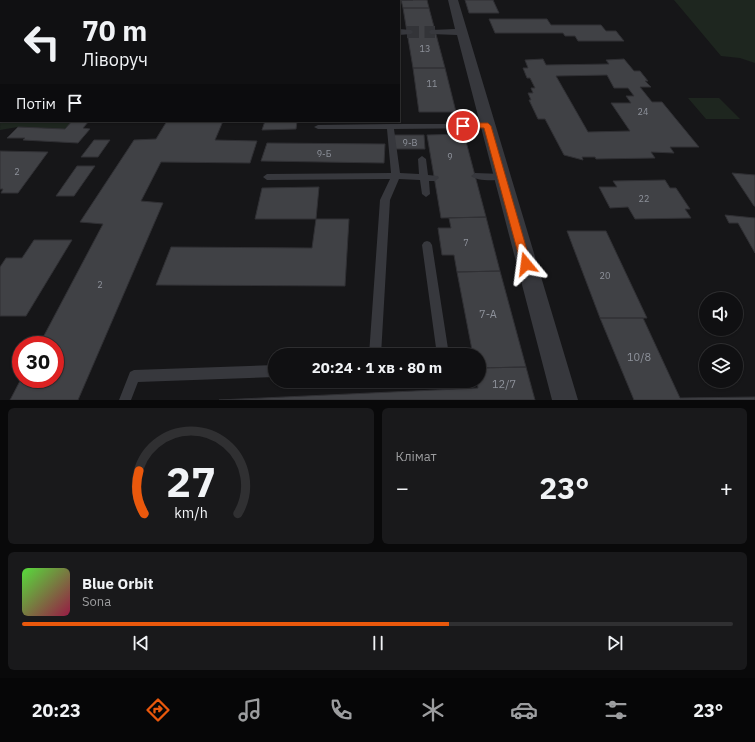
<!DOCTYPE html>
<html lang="uk">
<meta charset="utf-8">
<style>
:root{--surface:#101012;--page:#19191b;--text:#f1f3f6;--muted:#9c9d9f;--line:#303032;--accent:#ea580c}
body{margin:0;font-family:"IBM Plex Sans",sans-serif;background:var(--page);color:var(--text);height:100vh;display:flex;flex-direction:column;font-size:15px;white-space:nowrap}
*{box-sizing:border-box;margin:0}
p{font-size:13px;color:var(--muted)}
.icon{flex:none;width:22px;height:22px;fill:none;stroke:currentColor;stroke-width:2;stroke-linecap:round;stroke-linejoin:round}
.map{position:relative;height:400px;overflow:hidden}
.details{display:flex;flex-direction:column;gap:8px;padding:8px;background:#09090a;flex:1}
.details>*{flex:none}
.guide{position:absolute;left:0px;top:0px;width:400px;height:122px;box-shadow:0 1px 3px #0004,0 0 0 1px var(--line);background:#101012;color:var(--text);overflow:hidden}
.fabs{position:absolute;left:699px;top:292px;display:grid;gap:8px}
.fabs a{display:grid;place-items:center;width:44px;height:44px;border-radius:50%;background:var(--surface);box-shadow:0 1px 3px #0004,0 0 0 1px var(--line);font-size:20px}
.speed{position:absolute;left:12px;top:336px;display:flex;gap:8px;font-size:20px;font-weight:700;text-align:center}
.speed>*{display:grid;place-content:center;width:52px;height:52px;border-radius:50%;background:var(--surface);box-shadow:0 1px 3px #0004,0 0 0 1px var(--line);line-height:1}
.speed .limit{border:6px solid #d22;background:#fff;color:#111}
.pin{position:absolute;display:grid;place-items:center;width:34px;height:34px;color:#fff;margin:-17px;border:2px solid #fff;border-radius:50%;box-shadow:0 1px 4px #0007}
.me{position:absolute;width:44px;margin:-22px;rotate:344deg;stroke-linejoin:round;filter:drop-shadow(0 0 3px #0008)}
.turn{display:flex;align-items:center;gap:14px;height:84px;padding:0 16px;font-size:18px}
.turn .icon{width:52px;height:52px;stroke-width:2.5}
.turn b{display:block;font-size:28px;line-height:34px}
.then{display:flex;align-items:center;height:38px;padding:0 16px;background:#0003;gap:8px;font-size:15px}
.big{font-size:30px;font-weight:800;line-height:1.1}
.details .card{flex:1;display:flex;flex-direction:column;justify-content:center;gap:6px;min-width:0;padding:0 14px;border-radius:6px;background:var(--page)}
.details .dial{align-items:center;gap:0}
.dial svg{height:104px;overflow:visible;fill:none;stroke:var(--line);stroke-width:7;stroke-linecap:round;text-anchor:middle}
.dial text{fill:var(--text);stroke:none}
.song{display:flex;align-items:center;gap:12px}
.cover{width:48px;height:48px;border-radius:6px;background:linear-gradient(135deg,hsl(110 70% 55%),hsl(340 70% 35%))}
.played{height:4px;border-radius:2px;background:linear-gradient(90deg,var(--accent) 60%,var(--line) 60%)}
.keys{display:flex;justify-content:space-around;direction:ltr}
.heat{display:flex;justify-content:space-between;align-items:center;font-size:22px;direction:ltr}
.details .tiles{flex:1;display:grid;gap:8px;grid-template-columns:1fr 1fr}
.card:last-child{grid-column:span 2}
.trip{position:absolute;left:268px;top:348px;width:218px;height:40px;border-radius:20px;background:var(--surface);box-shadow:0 1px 3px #0004,0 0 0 1px var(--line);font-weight:800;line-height:40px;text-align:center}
.tabs{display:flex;height:64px;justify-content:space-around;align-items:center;background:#060607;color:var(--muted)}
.tabs .icon{width:28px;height:28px}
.tabs .selected{color:var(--accent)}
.tabs b{font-size:18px;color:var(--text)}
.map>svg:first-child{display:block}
.green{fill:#1e261f}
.building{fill:#404145;stroke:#303034;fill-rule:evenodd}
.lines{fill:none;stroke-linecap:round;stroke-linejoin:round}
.street-tunnel{stroke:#333438;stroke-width:12;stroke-dasharray:12 5.5;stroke-linecap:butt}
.lane{fill:#37383d;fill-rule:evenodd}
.street{fill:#37383d;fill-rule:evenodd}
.route{fill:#ea580c;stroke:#983908}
.labels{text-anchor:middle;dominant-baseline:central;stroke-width:3;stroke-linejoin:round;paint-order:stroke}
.number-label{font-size:9px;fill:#8e929b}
.near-number-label{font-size:11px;fill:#8e929b}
</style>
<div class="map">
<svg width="755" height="400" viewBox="0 0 755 400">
<rect width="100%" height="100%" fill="#161618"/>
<path class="green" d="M 674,0 L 755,0 L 755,63 L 740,58 L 721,56 Z
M 1,94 L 1,121 L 72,121 L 65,129 L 18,127 L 0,130 Z
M 688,98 L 719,98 L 740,119 L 706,119 Z"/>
<path class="building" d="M 348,0 L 413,0 L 348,1 Z
M 401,0 L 427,0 L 429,8 L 403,8 Z
M 465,0 L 493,0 L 499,13 L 469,13 Z
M 403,8 L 429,8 L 445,68 L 413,68 Z
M 489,19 L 547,19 L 551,25 L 601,25 L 606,31 L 616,31 L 624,41 L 578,41 L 575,36 L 565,36 L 563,33 L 495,33 Z
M 543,59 L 546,65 L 609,64 L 606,60 L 624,59 L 634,71 L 640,71 L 648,81 L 645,81 L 651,87 L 640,87 L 652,102 L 662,102 L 699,147 L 670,147 L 674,153 L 651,152 L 655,158 L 596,159 L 595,157 L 582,157 L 583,160 L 564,155 L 545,119 L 538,119 L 529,100 L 531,100 L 528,93 L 533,93 L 531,88 L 535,88 L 530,78 L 527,78 L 523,68 L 528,68 L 525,60 ZM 607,75 L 614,88 L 628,88 L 634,96 L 626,96 L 631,103 L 611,103 L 630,131 L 588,132 L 556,76 Z
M 413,68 L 445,68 L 456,112 L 419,112 Z
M 72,121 L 89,121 L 83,128 L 90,129 L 78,143 L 23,140 L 25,138 L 7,138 L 18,127 L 65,129 Z
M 167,121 L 223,121 L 215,140 L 257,141 L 250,163 L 161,162 L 141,201 L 163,203 L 78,400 L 10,400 L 21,379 L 55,379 L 55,345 L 39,345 L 103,224 L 80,222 L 134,140 L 156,139 Z
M 265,121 L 297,121 L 296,129 L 262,130 Z
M 464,134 L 486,217 L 441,218 L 427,135 Z
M 394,135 L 424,135 L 425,149 L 395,149 Z
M 94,140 L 110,140 L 98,157 L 81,157 Z
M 267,143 L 385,144 L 384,163 L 261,161 Z
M 0,151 L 48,152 L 18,193 L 1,193 L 3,189 L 0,189 Z
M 77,166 L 95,166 L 74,196 L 56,196 Z
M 732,173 L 755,175 L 755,206 L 754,206 Z
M 665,180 L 670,188 L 676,188 L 690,209 L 685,209 L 691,218 L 635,219 L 628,207 L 610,208 L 599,187 L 617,187 L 613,181 Z
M 319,187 L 316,219 L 255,219 L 262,188 Z
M 725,215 L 755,218 L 755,253 L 738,223 L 729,223 Z
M 486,217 L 500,271 L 457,272 L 454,255 L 442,255 L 438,228 L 451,228 L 449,218 Z
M 316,219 L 349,219 L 345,286 L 156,285 L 171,247 L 312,248 Z
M 567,231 L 606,231 L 647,318 L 600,318 Z
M 34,240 L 72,240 L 26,316 L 0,316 L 0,267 L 6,258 L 22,258 Z
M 500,271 L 526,367 L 479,368 L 479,355 L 473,355 L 457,272 Z
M 600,318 L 643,318 L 680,398 L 755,397 L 755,400 L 634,400 Z
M 526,367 L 535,400 L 219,400 L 478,388 L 477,381 L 479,381 L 479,368 Z"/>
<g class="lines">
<path class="street-tunnel" d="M 407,32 L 435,32"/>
<path class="lane" d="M 323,0 L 329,0 L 322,1 Z
M 390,124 L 487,124 L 491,126 L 487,128 L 394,129 L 400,173 L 419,174 L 418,159 L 422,156 L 426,159 L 428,175 L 438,176 L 439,178 L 435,181 L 429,181 L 430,194 L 426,197 L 422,194 L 420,180 L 399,179 L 390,200 L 381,355 L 369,355 L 380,200 L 390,179 L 267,180 L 263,177 L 267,174 L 391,173 L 387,129 L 318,129 L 314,127 L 318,125 Z
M 475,173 L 502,174 L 506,177 C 502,182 475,181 471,176 Z
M 427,241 L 430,242 L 432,245 L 449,355 L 437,355 L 422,245 L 424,242 Z
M 275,365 L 275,377 L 138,382 L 131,400 L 119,400 L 130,372 L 134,370 Z"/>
<path class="street" d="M 448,0 L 458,0 L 578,400 L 552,400 L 457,35 L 431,34 L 429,32 L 431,30 L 455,29 Z
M 399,29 L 411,30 L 413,32 L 411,34 L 399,35 Z"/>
</g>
<path class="route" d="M 463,123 L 488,123 L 491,126 L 531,264 L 530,267 L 526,269 L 523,267 L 521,264 L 484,128 L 460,127 L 459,126 Z"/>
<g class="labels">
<g class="number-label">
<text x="425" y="48">13</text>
<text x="432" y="83">11</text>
<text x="643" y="111">24</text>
<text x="410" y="142">9-В</text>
<text x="324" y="153">9-Б</text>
<text x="450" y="156">9</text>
<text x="17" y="171">2</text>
<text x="644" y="198">22</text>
<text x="466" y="242">7</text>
<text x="605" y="275">20</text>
<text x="100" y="284">2</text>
</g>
<g class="near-number-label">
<text x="488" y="314">7-А</text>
<text x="639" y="357">10/8</text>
<text x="504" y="384">12/7</text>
</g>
</g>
</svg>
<div class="fabs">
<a><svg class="icon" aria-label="sound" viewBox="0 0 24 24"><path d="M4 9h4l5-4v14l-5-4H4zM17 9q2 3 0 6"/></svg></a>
<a><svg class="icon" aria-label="layers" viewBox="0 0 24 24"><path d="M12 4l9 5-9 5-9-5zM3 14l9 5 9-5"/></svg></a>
</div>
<div class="speed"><div class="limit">30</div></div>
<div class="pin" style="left:463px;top:126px;background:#d93025"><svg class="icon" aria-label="arrive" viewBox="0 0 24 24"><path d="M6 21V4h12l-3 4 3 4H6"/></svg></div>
<svg class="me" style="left:526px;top:264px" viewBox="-20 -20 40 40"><path d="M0-17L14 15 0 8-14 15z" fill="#ea580c" stroke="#fff" stroke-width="4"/></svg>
<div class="trip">20:24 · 1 хв · 80 m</div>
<div class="guide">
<div class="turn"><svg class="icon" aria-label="left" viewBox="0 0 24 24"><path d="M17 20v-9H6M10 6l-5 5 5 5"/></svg><div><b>70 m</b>Ліворуч</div></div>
<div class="then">Потім<svg class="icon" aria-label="arrive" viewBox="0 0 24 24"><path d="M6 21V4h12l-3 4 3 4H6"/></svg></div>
</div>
</div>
<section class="details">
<div class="tiles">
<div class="card dial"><svg viewBox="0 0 100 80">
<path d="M14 69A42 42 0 1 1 86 69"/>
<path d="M14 69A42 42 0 0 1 10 36" stroke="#ea580c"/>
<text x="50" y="56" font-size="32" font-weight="700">27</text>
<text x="50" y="72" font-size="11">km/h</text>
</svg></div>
<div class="card"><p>Клімат</p>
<div class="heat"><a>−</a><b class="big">23°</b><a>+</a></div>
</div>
<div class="card">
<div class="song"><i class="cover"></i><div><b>Blue Orbit</b><p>Sona</p></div></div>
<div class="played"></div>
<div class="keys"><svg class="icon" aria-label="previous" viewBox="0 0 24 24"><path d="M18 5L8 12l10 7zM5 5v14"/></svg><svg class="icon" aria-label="pause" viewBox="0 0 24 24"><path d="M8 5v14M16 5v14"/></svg><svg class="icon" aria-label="next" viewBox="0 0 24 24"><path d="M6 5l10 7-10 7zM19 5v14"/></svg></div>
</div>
</div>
</section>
<nav class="tabs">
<b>20:23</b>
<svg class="icon selected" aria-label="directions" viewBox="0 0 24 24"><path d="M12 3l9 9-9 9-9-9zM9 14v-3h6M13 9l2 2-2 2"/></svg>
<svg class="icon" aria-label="music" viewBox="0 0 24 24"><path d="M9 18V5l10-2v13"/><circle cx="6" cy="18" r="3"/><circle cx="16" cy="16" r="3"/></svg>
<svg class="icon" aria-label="phone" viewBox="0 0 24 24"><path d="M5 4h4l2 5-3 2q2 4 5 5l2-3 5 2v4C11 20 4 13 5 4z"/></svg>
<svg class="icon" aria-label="climate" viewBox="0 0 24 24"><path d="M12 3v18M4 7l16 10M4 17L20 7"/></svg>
<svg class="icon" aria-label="car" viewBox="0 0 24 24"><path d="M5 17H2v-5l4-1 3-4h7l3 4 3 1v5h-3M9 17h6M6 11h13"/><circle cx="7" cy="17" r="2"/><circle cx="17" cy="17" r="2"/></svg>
<svg class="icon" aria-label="filters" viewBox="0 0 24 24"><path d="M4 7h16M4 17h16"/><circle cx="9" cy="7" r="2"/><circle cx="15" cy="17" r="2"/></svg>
<b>23°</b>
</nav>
